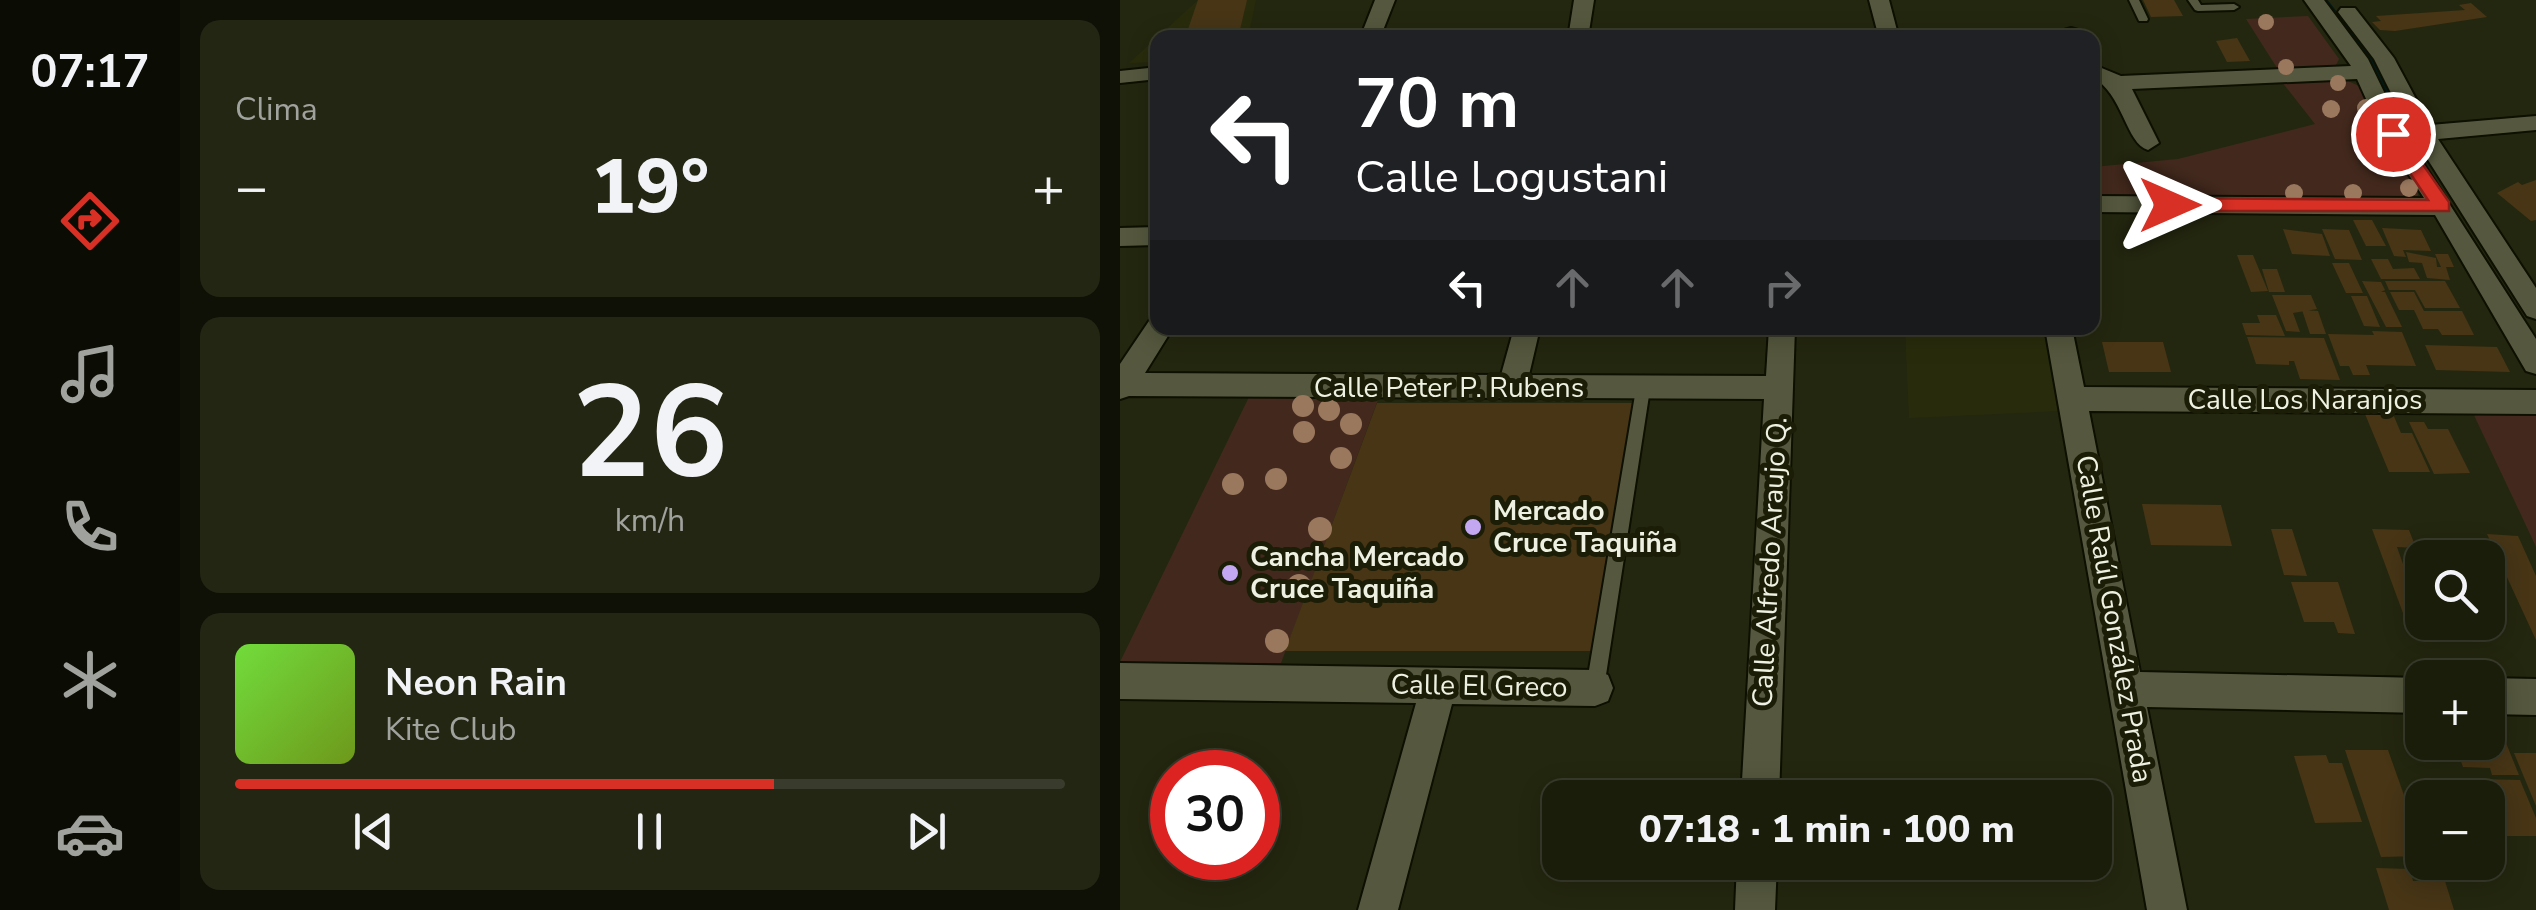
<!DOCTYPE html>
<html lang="es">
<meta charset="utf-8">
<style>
:root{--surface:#1b1d0b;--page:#242614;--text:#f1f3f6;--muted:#a0a29d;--line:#393b2c;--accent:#d93025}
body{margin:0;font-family:"Nunito Sans",sans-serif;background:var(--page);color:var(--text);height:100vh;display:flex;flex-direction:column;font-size:38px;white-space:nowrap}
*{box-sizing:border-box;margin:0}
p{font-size:32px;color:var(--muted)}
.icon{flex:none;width:55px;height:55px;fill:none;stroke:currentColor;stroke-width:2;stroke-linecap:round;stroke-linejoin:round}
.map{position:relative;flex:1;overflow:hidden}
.details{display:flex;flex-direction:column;gap:20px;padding:20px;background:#0f1006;width:940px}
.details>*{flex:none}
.guide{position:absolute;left:30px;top:30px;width:950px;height:305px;border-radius:20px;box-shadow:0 5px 25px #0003,0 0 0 2px var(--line);background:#202124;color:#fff;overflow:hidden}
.tools{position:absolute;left:1285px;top:540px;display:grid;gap:20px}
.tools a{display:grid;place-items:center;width:100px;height:100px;border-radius:20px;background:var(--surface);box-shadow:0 5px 25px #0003,0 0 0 2px var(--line);font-size:50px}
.speed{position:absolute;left:30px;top:750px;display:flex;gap:20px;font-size:50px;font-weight:700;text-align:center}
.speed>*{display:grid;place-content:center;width:130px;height:130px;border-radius:50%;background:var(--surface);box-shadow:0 5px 25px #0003,0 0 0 2px var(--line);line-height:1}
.speed .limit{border:15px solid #d22;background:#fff;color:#111}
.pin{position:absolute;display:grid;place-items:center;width:85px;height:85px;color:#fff;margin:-42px;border:5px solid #fff;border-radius:50%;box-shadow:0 2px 10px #0007}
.me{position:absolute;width:110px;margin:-55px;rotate:90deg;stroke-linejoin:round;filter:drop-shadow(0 0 8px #0008)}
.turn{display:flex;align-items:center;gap:35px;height:210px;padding:0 40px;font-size:45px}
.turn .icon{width:130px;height:130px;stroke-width:2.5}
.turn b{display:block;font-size:70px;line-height:85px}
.lanes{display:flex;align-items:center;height:95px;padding:0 40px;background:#0003;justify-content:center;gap:50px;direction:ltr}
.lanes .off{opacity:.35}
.big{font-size:75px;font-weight:800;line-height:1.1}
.details .tile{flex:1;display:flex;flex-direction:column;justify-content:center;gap:15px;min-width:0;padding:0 35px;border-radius:20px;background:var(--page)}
.details .dial{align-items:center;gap:0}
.dial b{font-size:130px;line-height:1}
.song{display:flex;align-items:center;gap:30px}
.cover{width:120px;height:120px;border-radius:15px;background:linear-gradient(135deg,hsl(100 70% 55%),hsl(80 70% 35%))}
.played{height:10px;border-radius:5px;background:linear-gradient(90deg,var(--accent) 65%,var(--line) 65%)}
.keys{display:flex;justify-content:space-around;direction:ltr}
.heat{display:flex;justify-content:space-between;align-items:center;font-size:55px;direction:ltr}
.trip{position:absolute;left:422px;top:780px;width:570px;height:100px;border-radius:20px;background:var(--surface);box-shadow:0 5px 25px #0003,0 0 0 2px var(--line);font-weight:800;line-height:100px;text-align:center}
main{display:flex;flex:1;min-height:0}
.menu{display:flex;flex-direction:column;width:180px;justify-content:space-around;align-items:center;background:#0b0c04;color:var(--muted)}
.menu .icon{width:70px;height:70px}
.menu .active{color:var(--accent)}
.menu b{font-size:45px;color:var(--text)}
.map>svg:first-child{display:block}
.built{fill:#292c0c}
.green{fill:#43291d}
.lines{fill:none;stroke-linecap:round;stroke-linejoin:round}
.stream{stroke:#031a17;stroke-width:6}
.building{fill:#473516}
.service-casing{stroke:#0d0f00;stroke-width:4}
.minor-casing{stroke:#0d0f00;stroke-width:4}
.service{fill:#55583e;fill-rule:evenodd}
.minor{fill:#55583e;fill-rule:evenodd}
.tree{fill:#99785e}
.route{fill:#d93025;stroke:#8d1f18;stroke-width:2.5}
.poi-dot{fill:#c4a7f1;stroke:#1b1d06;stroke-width:4}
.labels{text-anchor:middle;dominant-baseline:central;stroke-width:10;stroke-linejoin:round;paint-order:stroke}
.street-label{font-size:28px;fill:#eef1e2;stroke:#1b1d06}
.poi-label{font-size:28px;font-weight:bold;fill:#eef1e2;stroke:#1b1d06;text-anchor:start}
</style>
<main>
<nav class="menu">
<b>07:17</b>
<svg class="icon active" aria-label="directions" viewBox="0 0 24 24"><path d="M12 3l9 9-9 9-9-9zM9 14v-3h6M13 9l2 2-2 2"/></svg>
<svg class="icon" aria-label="music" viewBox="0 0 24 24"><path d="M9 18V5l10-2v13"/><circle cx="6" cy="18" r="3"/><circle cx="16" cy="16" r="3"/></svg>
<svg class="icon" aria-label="phone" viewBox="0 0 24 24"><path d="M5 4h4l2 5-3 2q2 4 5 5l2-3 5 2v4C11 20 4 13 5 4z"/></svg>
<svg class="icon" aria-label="climate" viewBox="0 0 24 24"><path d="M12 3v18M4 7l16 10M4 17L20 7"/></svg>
<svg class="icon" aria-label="car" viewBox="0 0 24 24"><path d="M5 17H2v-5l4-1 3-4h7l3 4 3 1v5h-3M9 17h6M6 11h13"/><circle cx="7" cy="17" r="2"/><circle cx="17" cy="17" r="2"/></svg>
</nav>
<section class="details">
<div class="tile"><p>Clima</p>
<div class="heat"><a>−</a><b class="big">19°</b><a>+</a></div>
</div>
<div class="tile dial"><b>26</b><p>km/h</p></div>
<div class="tile">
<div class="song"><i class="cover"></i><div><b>Neon Rain</b><p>Kite Club</p></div></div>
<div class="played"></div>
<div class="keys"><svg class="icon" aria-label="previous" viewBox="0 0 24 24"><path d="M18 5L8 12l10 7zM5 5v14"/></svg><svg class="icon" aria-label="pause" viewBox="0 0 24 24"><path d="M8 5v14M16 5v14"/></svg><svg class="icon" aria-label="next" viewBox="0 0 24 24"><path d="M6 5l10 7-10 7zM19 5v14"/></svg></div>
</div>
</section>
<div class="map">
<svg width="1416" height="910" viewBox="0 0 1416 910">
<rect width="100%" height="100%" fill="#24270f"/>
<path class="built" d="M 78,0 L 136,0 L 128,37 L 38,38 L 37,62 L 9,63 Z
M 785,328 L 924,328 L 938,411 L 789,418 Z"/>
<path class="green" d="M 1188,16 L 1219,59 L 1215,67 L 1159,71 L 1126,19 Z
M 1223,79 L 1239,86 L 1297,186 L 1298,196 L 1288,199 L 973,197 L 973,167 L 1058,159 L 1195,124 L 1162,82 Z
M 129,397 L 259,397 L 161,663 L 0,662 Z
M 1353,413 L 1416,415 L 1416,547 L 1411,536 Z"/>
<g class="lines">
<path class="stream" d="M 1204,0 L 1252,62 L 1278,119"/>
</g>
<path class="building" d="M 78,0 L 127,0 L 118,38 L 65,38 Z
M 1023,0 L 1054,0 L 1063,16 L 1031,17 Z
M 1351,3 L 1367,17 L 1275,31 L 1260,30 L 1252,22 L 1261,21 L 1256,16 L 1345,10 L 1339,5 Z
M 1117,38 L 1130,61 L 1107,62 L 1096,41 Z
M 1416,180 L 1416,220 L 1411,221 L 1377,193 L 1398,182 L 1402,185 Z
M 1233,220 L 1252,220 L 1266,246 L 1246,246 Z
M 1262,228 L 1301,230 L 1311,251 L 1283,250 L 1286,257 L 1274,256 Z
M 1163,229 L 1202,234 L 1210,256 L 1172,254 Z
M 1202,229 L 1229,230 L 1242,260 L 1215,259 Z
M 1286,252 L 1316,258 L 1317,267 L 1321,267 L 1315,254 L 1328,254 L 1334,267 L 1326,267 L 1330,280 L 1307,278 L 1302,263 L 1289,262 Z
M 1117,255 L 1133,255 L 1148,291 L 1131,292 Z
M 1251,259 L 1268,259 L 1273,269 L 1294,268 L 1300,279 L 1261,279 Z
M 1212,263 L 1229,263 L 1243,293 L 1226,293 Z
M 1142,269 L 1157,269 L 1165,292 L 1149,292 Z
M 1242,281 L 1261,282 L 1265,290 L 1261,292 L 1265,292 L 1282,327 L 1266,327 Z
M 1265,281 L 1325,281 L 1340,308 L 1305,308 L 1295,290 L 1269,290 Z
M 1270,292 L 1294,292 L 1304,311 L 1342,311 L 1354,335 L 1322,335 L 1318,329 L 1303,329 L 1294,310 L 1279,310 Z
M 1152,295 L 1191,295 L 1197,309 L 1173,313 L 1180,332 L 1166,331 Z
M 1231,296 L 1247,296 L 1260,327 L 1244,326 Z
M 1182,310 L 1198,311 L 1206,334 L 1190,334 Z
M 1137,315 L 1156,315 L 1165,336 L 1126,335 L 1122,323 L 1140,323 Z
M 1252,331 L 1282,332 L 1296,366 L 1246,365 L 1250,375 L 1233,375 L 1229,366 L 1220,366 L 1208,334 L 1254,335 Z
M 1127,337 L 1204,338 L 1220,380 L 1180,379 L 1174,361 L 1169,361 L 1169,365 L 1136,364 Z
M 982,342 L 1043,342 L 1051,372 L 989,372 Z
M 1305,345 L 1377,347 L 1390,372 L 1316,370 Z
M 257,403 L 514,403 L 474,651 L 165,651 Z
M 1245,414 L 1273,414 L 1281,433 L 1292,433 L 1310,472 L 1269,472 Z
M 1289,422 L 1304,422 L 1308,429 L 1328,429 L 1350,473 L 1314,474 Z
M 1022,504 L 1101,505 L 1112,546 L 1031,545 Z
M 1151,529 L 1172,529 L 1187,576 L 1164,575 Z
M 1252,529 L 1289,530 L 1296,548 L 1277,547 L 1283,564 L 1302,565 L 1302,625 L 1287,624 Z
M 1367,534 L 1398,536 L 1416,576 L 1416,640 Z
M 1171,582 L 1218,582 L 1235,634 L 1218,633 L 1214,622 L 1184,622 Z
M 1368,582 L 1386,625 L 1367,624 Z
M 1368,733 L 1382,733 L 1399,775 L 1372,775 L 1370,768 L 1343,767 L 1334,742 L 1368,742 Z
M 1225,750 L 1268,750 L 1302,846 L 1302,856 L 1261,857 Z
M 1394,753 L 1416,753 L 1416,806 Z
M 1206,755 L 1209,763 L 1222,763 L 1242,822 L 1195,823 L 1174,756 Z
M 1357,779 L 1400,780 L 1416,818 L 1416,836 L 1380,836 Z
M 1256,868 L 1290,869 L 1293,881 L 1325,881 L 1334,910 L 1269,910 Z"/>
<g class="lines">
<g class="service-casing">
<path id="service" d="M 1009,0 L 1019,0 L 1028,19 L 1027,21 L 1019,21 Z
M 1068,0 L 1078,0 L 1081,5 L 1114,4 L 1119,7 L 1114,10 L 1078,11 L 1075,10 Z
M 523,383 L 530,389 L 484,688 L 481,694 L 475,697 L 469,694 L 466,688 L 516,389 Z"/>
</g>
<g class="minor-casing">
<path id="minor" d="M 255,0 L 275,0 L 260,38 L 240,38 Z
M 454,0 L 474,0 L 468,38 L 448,38 Z
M 749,0 L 769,0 L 779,38 L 759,38 Z
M 1184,0 L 1204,0 L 1248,59 L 1282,129 L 1288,127 L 1254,59 L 1218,12 L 1221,8 L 1235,8 L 1274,58 L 1310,125 L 1416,116 L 1416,130 L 1318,139 L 1416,288 L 1416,319 L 1407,316 L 1296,141 L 1289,141 L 1416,339 L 1416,374 L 1406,371 L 1315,215 L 972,212 L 972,196 L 1304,198 L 1262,134 L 1237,79 L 1012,89 L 1039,143 L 1028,150 C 1006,144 1003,93 972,77 L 972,64 L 1001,76 L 1231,66 Z
M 951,28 L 958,30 L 962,38 L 942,38 L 944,30 Z
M 38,67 L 38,79 L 0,83 L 0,71 Z
M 38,227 L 38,245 L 0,246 L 0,228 Z
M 38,318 L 38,328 L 53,328 L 25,373 L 381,375 L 394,328 L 420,328 L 409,375 L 646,376 L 649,328 L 675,328 L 659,798 L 621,798 L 644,399 L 9,396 L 0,399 L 0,364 L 29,321 Z
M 925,328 L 952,328 L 964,387 L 1416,390 L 1416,414 L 969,411 L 1020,672 L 1303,678 L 1302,713 L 1027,707 L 1067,910 L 1027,910 Z
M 0,663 L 475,670 L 488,675 L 493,688 L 488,701 L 475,706 L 332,704 L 278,910 L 238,910 L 296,703 L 0,699 Z
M 1368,678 L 1416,679 L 1416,715 L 1368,714 Z
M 617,862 L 657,862 L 655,910 L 615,910 Z"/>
</g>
<use href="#service" class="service"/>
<use href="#minor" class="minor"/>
</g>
<g class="tree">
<circle cx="1146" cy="22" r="8"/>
<circle cx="1166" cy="67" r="8"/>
<circle cx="1218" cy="83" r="8"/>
<circle cx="1246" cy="108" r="9"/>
<circle cx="1211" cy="109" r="9"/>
<circle cx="1274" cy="153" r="9"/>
<circle cx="1289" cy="188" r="9"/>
<circle cx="1028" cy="191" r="9"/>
<circle cx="1174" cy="193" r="9"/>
<circle cx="1233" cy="193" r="9"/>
<circle cx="183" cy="406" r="11"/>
<circle cx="209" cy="410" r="11"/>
<circle cx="231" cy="424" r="11"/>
<circle cx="184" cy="432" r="11"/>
<circle cx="221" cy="458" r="11"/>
<circle cx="156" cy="479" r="11"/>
<circle cx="113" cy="484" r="11"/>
<circle cx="200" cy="529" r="12"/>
<circle cx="179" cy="586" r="12"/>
<circle cx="157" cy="641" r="12"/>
</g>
<path class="route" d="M 1273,128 L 1279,130 L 1329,202 L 1329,211 L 1050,211 L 1041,205 L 1050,198 L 1308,200 L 1264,134 Z"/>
<g class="poi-dot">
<circle cx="353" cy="527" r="10"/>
<circle cx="110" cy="573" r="10"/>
</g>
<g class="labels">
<g class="street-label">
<text x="329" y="388">Calle Peter P. Rubens</text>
<text x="1185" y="400">Calle Los Naranjos</text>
<text transform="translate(650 562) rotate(-87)">Calle Alfredo Araujo Q.</text>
<text transform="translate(994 619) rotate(80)">Calle Raúl González Prada</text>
<text transform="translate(359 686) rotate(1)">Calle El Greco</text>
</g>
<g class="poi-label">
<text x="373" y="511">Mercado<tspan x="373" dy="32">Cruce Taquiña</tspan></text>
<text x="130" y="557">Cancha Mercado<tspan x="130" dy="32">Cruce Taquiña</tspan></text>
</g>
</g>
</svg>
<div class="tools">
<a><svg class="icon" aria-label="search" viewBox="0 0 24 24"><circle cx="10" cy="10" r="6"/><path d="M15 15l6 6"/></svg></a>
<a>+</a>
<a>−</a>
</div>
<div class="speed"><div class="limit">30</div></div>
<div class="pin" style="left:1273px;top:134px;background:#d93025"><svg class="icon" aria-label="arrive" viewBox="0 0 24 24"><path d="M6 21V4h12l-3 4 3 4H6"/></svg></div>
<svg class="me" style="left:1050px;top:205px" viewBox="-20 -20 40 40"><path d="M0-17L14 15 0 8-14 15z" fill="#d93025" stroke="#fff" stroke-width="4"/></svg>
<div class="trip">07:18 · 1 min · 100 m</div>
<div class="guide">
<div class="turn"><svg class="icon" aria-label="left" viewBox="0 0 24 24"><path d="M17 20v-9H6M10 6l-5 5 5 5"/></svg><div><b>70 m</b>Calle Logustani</div></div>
<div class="lanes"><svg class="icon" aria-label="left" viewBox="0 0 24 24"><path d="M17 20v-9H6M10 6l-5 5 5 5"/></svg><svg class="icon off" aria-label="ahead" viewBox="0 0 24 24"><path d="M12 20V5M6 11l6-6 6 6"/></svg><svg class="icon off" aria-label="ahead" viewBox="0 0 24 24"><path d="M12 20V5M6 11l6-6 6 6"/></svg><svg class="icon off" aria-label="right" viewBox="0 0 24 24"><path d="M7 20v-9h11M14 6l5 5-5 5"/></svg></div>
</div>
</div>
</main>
